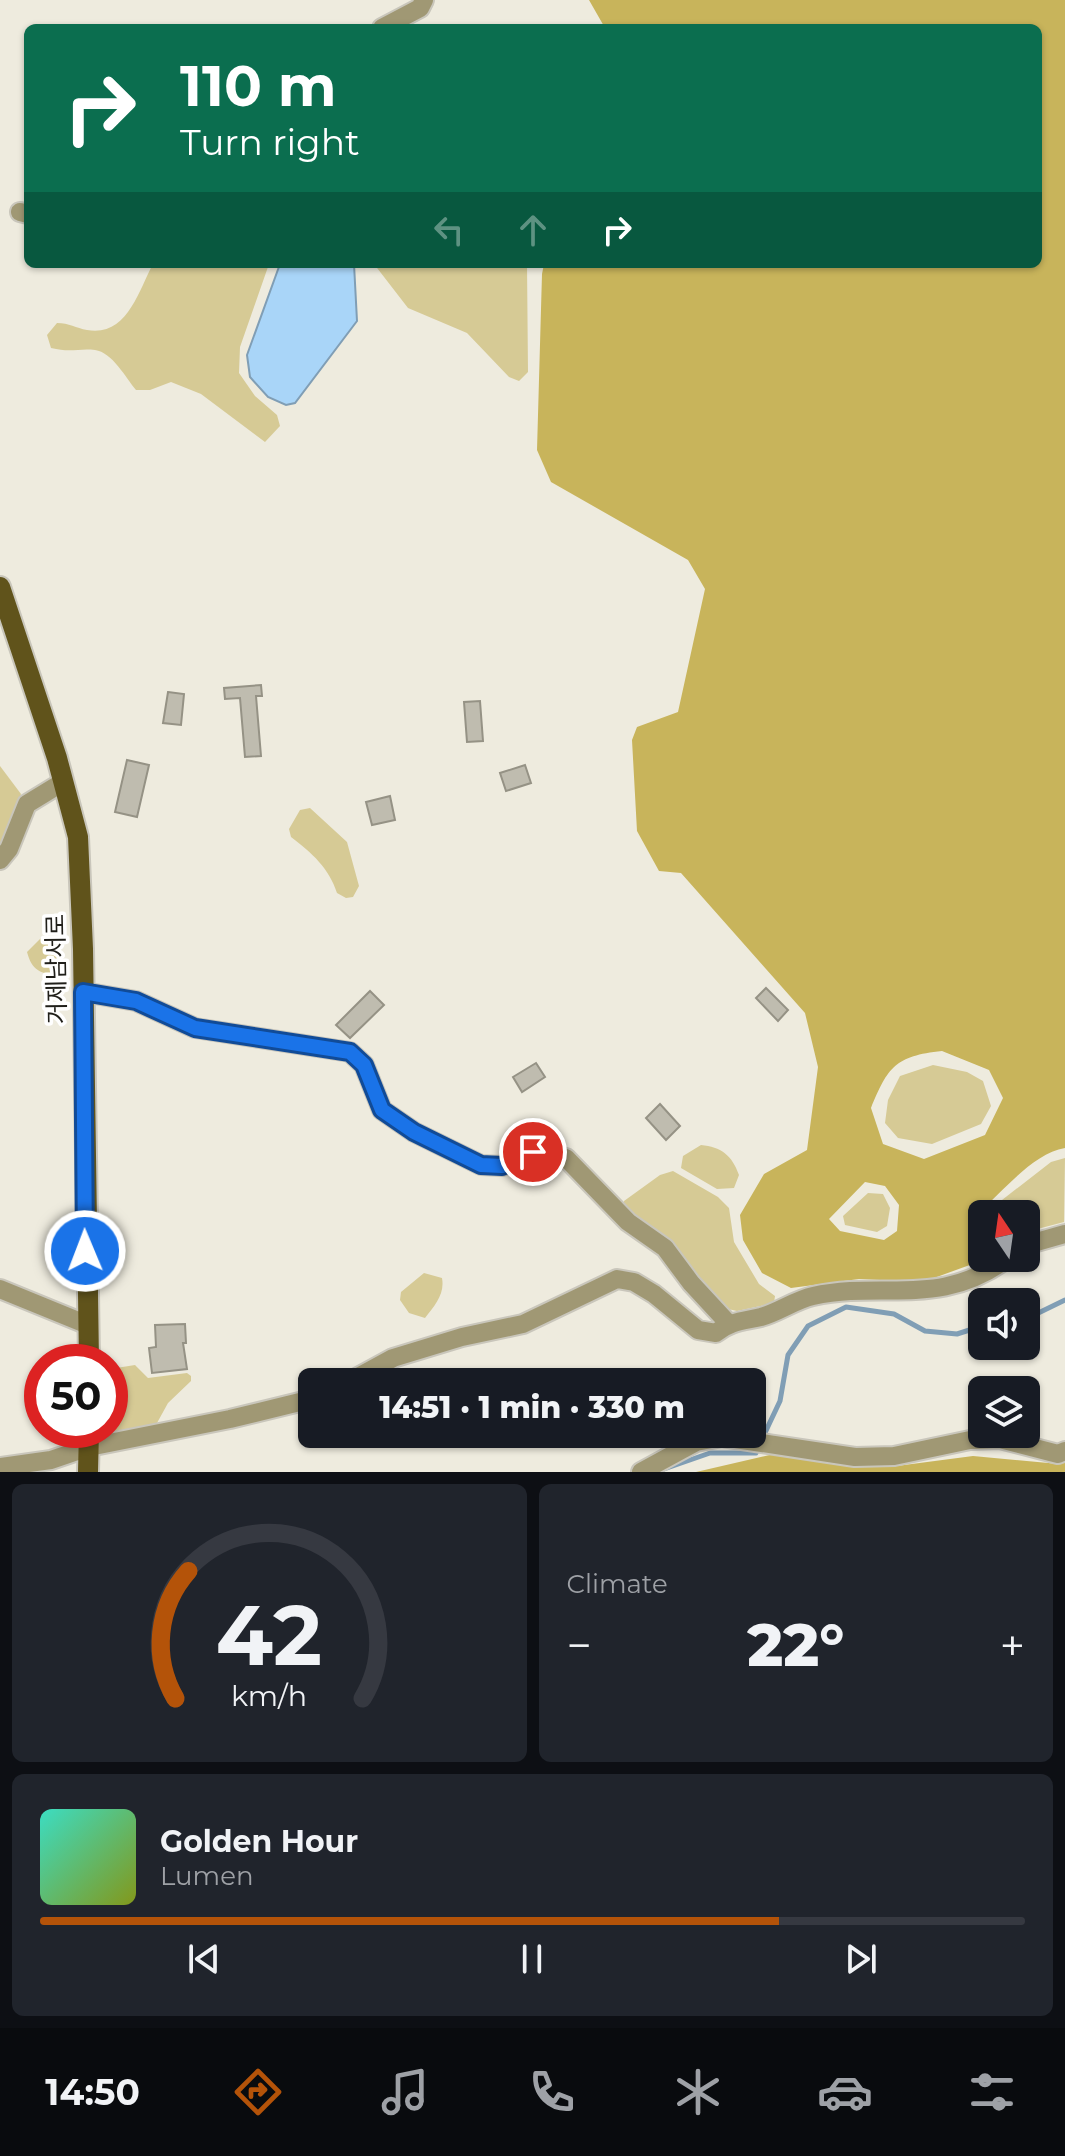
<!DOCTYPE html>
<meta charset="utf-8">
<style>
:root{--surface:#171b24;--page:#20242c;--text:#f1f3f6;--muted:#9ea1a6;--line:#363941;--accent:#b45309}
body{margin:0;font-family:Montserrat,"Noto Sans KR",sans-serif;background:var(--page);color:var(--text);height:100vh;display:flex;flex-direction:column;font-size:30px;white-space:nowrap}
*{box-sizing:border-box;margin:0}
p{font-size:26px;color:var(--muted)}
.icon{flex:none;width:44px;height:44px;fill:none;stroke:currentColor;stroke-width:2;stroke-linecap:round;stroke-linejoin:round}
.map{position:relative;height:1472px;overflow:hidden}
.panel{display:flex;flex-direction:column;gap:12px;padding:12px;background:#0d0f14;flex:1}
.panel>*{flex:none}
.top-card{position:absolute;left:24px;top:24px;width:1018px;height:244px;border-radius:12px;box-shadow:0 2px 6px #0004;background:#0b6e4f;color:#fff;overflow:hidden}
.needle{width:52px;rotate:347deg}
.controls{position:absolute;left:968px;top:1200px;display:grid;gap:16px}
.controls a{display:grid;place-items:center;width:72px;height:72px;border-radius:12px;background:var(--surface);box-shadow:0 2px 6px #0004;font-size:40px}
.speed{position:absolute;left:24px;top:1344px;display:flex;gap:16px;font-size:40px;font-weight:700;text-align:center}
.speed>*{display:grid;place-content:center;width:104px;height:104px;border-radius:50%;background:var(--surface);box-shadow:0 2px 6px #0004;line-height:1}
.speed .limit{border:12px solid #d22;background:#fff;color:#111}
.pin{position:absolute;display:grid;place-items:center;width:68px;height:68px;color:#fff;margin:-34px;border:4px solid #fff;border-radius:50%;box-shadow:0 2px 8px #0007}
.me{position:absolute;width:88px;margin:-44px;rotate:359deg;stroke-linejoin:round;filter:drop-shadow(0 0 6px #0008)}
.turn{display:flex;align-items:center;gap:28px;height:168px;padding:0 24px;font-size:36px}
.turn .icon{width:104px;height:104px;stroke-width:2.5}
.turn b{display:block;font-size:56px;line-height:68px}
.lanes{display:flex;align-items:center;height:76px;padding:0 24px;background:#0003;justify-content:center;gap:40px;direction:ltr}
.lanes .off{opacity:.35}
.big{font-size:60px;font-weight:800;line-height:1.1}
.panel .tile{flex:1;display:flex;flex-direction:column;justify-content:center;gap:12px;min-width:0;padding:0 28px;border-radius:12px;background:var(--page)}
.panel .dial{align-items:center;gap:0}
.dial svg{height:208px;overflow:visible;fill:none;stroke:var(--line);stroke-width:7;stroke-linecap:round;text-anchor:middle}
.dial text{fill:var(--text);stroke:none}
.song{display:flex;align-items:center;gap:24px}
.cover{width:96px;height:96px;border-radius:12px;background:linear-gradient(135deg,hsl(170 70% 55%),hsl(70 70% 35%))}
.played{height:8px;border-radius:4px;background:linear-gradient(90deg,var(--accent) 75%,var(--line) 75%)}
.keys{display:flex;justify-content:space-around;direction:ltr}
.heat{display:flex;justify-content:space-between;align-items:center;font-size:44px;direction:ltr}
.panel .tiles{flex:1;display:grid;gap:12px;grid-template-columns:1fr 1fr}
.tile:last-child{grid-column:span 2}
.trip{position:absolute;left:298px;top:1368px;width:468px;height:80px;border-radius:12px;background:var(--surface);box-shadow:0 2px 6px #0004;font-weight:800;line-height:80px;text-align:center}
.tab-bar{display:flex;height:128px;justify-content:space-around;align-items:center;background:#090b0e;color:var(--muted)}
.tab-bar .icon{width:56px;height:56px}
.tab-bar .on{color:var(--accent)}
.tab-bar b{font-size:36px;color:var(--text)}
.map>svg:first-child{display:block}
.green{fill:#d6ca95}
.forest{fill:#c8b45b;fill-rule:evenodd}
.water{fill:#a9d5f8;stroke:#809eb5;stroke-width:2}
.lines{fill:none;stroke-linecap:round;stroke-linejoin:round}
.stream{stroke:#809eb5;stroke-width:5}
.building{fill:#bfbcaf;stroke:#959285;stroke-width:2}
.minor-casing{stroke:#c9c6bb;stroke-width:22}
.major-casing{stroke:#c9c6bb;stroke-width:24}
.minor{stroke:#a09874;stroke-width:18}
.major{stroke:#60531b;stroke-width:20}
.route-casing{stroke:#114b97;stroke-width:20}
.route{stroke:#1a73e8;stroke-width:14}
.labels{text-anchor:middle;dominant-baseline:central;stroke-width:7;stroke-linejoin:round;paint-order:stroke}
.street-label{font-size:24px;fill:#201f1a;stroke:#fff}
</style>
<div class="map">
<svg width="1065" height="1472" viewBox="0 0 1065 1472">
<rect width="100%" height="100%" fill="#eeebde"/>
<path class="green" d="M 153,264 L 269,264 L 240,347 L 239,373 L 255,396 L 277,415 L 280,426 L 265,442 L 201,394 L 171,382 L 150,390 L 136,390 C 126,378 112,352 95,350 C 79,348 71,353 51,348 L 47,335 L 57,323 C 69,323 76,328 87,330 C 127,337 138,292 153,264 Z
M 374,264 L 527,264 L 528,372 L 519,381 L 509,377 L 467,333 L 408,308 Z
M 0,766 L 21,794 L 0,851 Z
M 310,808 L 347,842 L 359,886 L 353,897 L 346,898 L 337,893 C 329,868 312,853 291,837 L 289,829 L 300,810 Z
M 57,922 L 61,925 L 62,971 L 57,977 C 40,972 32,971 27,952 Z
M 933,1065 L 967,1072 L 983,1081 L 991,1106 L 981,1124 L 932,1144 L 898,1138 L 885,1123 L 888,1100 L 900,1076 Z
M 701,1145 C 721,1147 732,1155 739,1175 L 734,1188 L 717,1189 L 681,1168 L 683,1156 Z
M 1065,1158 L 1064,1222 L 1026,1232 L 1026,1214 L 997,1214 L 997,1209 L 1002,1200 L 1051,1162 Z
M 673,1171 L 718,1197 L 729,1208 L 734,1242 L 759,1284 L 775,1296 L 774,1303 L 737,1311 L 728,1309 L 700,1282 L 671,1241 L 624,1209 L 624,1201 L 660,1175 Z
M 868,1193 L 883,1194 L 890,1208 L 887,1226 L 877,1232 L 845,1225 L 843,1216 Z
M 424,1273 L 442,1278 C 445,1294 435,1305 425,1318 L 409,1313 L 400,1300 L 401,1292 Z
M 135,1365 L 148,1378 L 187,1373 L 191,1376 L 191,1381 L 168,1403 L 157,1423 L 111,1433 L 108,1430 L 110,1369 Z"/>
<path class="forest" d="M 589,0 L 1065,0 L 1065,1148 C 1036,1153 1009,1184 988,1204 L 989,1214 L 982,1214 L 982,1258 L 989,1258 L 923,1282 L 859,1279 L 791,1288 L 762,1273 L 743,1240 L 740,1215 L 764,1174 L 807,1150 L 818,1067 L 805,1013 L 681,873 L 659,871 L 637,831 L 632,740 L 637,727 L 678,712 L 705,589 L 688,560 L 551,482 L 537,450 L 542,274 L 544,264 L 1038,264 L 1038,28 L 605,28 ZM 942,1051 L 989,1070 L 1003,1098 L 985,1135 L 924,1159 L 883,1144 L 871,1108 C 888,1067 895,1056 942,1051 ZM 865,1182 L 885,1186 L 899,1205 L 897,1231 L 884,1240 L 840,1231 L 829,1219 Z
M 774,1454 L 889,1467 L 973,1456 L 1059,1464 L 1065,1461 L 1065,1472 L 696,1472 Z"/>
<path class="water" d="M 280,264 L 354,264 L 357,321 L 295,403 L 286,405 L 268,397 L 250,377 L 247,355 Z"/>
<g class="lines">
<path class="stream" d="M 1026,1319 L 1065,1300
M 763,1437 L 780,1401 L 788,1355 L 808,1326 L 846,1307 L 894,1314 L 925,1331 L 957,1334 L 982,1326
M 664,1469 L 710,1453 L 756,1453 L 759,1446"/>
</g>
<path class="building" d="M 261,685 L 262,696 L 256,696 L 261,756 L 245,757 L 240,698 L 225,699 L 224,688 Z
M 168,692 L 184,694 L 181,725 L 163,723 Z
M 480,701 L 483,741 L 467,742 L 464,702 Z
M 127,760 L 149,765 L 137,817 L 115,812 Z
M 525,765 L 531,783 L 506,791 L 500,773 Z
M 390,796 L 395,820 L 372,825 L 366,802 Z
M 766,988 L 788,1010 L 778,1021 L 756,998 Z
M 370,991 L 384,1005 L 350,1038 L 336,1025 Z
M 536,1063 L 545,1077 L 522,1092 L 513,1077 Z
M 660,1104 L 680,1126 L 666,1140 L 646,1118 Z
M 185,1324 L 186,1343 L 183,1343 L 187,1369 L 152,1373 L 149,1348 L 156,1347 L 155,1325 Z"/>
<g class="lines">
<g class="minor-casing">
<path id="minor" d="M 382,28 L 420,8 L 424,0
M 20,212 L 28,214
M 0,860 L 9,849 L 27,804 L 63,782
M 83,992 L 136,1001 L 195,1028 L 350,1052 L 364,1065 L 382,1110 L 414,1132 L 481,1165 L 502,1166 L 533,1152 L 566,1158 L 628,1222 L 665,1248 L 691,1283 L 728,1323
M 1026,1245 L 1065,1234
M 0,1289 L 88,1325
M 349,1382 L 393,1358 L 462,1337 L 523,1324 L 617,1279 L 634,1282 L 654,1294 L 698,1330 L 716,1333 C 730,1321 744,1321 761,1317 C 779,1312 795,1300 813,1296 C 885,1280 939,1309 1008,1258
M 0,1467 L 51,1460 L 89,1447 L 230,1419 L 312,1399
M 641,1472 L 696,1442 L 722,1437 L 855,1457 L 894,1456 L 970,1440 L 1000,1439 L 1058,1454 L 1065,1451"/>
</g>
<g class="major-casing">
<path id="major" d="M 0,587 L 57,758 L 78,837 L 83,949 L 89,1362
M 88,1472 L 89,1430"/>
</g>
<use href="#minor" class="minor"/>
<use href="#major" class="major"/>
</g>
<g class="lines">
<g class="route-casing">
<path id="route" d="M 85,1251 L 83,992 L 136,1001 L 195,1028 L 350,1052 L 364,1065 L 382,1110 L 414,1132 L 481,1165 L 502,1166 L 533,1152"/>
</g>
<use href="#route" class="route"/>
</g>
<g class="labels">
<g class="street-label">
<text transform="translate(56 969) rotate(-91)">거제남서로</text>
</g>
</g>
</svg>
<div class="controls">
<a><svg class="needle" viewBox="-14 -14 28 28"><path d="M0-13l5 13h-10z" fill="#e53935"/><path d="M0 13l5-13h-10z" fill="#9ea1a6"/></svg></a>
<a><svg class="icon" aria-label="sound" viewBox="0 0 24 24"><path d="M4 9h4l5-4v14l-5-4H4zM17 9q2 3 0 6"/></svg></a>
<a><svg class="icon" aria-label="layers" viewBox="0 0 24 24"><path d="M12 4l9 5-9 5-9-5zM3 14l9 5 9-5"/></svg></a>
</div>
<div class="speed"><div class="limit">50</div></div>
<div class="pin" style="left:533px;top:1152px;background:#d93025"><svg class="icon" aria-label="arrive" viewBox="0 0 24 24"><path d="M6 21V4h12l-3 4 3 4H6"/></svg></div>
<svg class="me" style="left:85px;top:1251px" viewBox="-20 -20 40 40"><circle r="17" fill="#1a73e8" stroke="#fff" stroke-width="3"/><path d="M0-11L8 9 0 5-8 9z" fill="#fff"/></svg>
<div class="trip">14:51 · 1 min · 330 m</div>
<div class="top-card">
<div class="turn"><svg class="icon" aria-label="right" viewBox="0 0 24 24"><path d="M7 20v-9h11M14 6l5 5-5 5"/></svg><div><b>110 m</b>Turn right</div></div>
<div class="lanes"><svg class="icon off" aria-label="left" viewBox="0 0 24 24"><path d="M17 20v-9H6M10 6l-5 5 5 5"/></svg><svg class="icon off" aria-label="ahead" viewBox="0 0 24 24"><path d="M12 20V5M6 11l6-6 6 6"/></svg><svg class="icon" aria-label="right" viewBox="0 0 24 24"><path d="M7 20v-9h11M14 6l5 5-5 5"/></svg></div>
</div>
</div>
<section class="panel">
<div class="tiles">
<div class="tile dial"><svg viewBox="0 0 100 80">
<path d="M14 69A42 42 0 1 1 86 69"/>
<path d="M14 69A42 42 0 0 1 19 20" stroke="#b45309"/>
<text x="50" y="56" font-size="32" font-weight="700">42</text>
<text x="50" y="72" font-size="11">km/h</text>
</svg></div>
<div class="tile"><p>Climate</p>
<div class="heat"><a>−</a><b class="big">22°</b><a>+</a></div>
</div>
<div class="tile">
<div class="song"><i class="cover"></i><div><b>Golden Hour</b><p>Lumen</p></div></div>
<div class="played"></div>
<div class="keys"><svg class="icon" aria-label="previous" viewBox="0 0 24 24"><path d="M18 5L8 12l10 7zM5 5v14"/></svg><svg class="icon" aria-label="pause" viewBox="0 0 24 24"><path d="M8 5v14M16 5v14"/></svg><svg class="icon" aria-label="next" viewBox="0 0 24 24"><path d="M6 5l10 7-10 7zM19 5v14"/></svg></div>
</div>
</div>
</section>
<nav class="tab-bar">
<b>14:50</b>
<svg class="icon on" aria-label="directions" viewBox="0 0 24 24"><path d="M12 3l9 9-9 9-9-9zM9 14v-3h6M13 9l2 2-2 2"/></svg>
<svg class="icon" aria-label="music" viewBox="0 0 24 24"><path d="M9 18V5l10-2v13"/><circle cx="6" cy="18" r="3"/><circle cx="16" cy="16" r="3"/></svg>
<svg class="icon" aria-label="phone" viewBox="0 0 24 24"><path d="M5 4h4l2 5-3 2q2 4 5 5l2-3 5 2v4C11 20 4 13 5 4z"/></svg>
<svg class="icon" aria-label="climate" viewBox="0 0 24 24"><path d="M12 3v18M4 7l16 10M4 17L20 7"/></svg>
<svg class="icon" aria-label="car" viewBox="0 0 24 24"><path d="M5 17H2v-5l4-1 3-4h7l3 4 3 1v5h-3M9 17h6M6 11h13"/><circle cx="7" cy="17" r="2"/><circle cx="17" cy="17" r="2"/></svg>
<svg class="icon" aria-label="filters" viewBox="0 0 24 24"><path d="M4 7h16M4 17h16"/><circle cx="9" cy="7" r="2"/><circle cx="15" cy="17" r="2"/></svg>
</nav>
